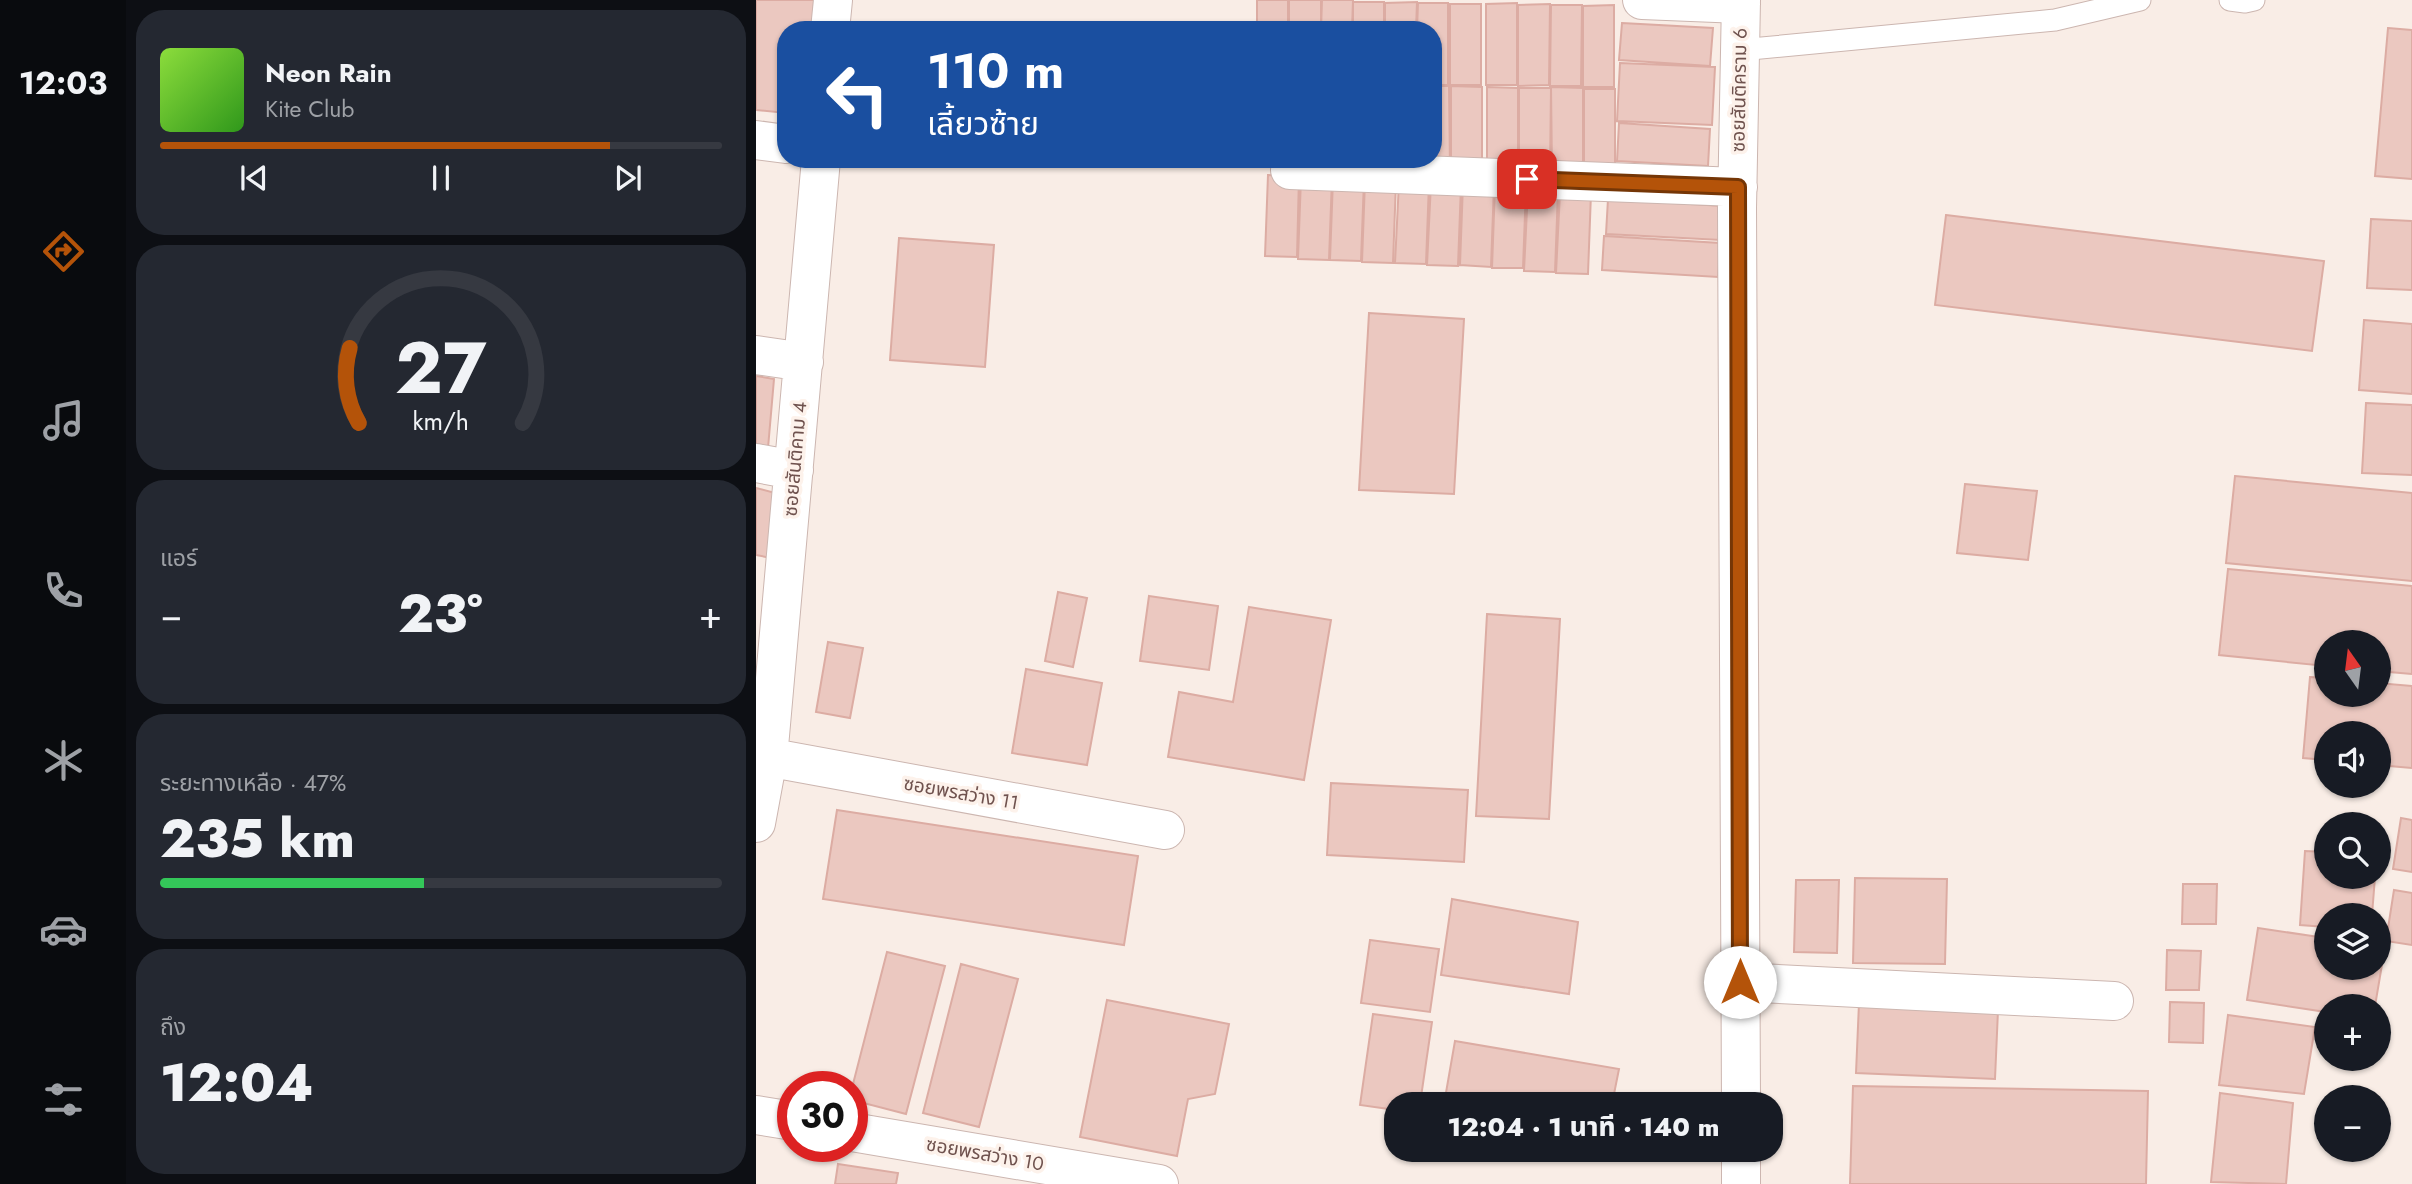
<!DOCTYPE html>
<html lang="th">
<meta charset="utf-8">
<style>
:root{--surface:#171b24;--page:#242831;--text:#f1f3f6;--muted:#9ea1a6;--line:#363941;--accent:#b45309}
body{margin:0;font-family:Jost,"Noto Sans Thai",sans-serif;background:var(--page);color:var(--text);height:100vh;display:flex;flex-direction:column;font-size:26px;white-space:nowrap}
*{box-sizing:border-box;margin:0}
p{font-size:23px;color:var(--muted)}
.icon{flex:none;width:38px;height:38px;fill:none;stroke:currentColor;stroke-width:2;stroke-linecap:round;stroke-linejoin:round}
.map{position:relative;flex:1;overflow:hidden}
.side{display:flex;flex-direction:column;gap:10px;padding:10px;background:#0d0f14;width:630px}
.side>*{flex:none}
.hud{position:absolute;left:21px;top:21px;width:665px;height:147px;border-radius:28px;box-shadow:0 2px 5px #0004;background:#1a4fa0;color:#fff;overflow:hidden}
.needle{width:46px;rotate:346deg}
.buttons{position:absolute;left:1558px;top:630px;display:grid;gap:14px}
.buttons a{display:grid;place-items:center;width:77px;height:77px;border-radius:50%;background:var(--surface);box-shadow:0 2px 5px #0004;font-size:35px}
.speed{position:absolute;left:21px;top:1071px;display:flex;gap:14px;font-size:35px;font-weight:700;text-align:center}
.speed>*{display:grid;place-content:center;width:91px;height:91px;border-radius:50%;background:var(--surface);box-shadow:0 2px 5px #0004;line-height:1}
.speed .limit{border:10px solid #d22;background:#fff;color:#111}
.pin{position:absolute;display:grid;place-items:center;width:60px;height:60px;color:#fff;margin:-30px;border-radius:14px;box-shadow:0 4px 10px #0006}
.me{position:absolute;width:77px;margin:-38px;rotate:0deg;stroke-linejoin:round;filter:drop-shadow(0 0 5px #0008)}
.turn{display:flex;align-items:center;gap:24px;height:147px;padding:0 35px;font-size:32px}
.turn .icon{width:91px;height:91px;stroke-width:2.5}
.turn b{display:block;font-size:49px;line-height:60px}
.big{font-size:52px;font-weight:800;line-height:1.1}
.side .tile{flex:1;display:flex;flex-direction:column;justify-content:center;gap:10px;min-width:0;padding:0 24px;border-radius:28px;background:var(--page)}
.side .dial{align-items:center;gap:0}
.dial svg{height:182px;overflow:visible;fill:none;stroke:var(--line);stroke-width:7;stroke-linecap:round;text-anchor:middle}
.dial text{fill:var(--text);stroke:none}
.song{display:flex;align-items:center;gap:21px}
.cover{width:84px;height:84px;border-radius:10px;background:linear-gradient(135deg,hsl(90 70% 55%),hsl(110 70% 35%))}
.played{height:7px;border-radius:4px;background:linear-gradient(90deg,var(--accent) 80%,var(--line) 80%)}
.keys{display:flex;justify-content:space-around;direction:ltr}
.heat{display:flex;justify-content:space-between;align-items:center;font-size:38px;direction:ltr}
.charge{height:10px;border-radius:5px;background:linear-gradient(90deg,#34c759 47%,var(--line) 0)}
.trip{position:absolute;left:628px;top:1092px;width:399px;height:70px;border-radius:28px;background:var(--surface);box-shadow:0 2px 5px #0004;font-weight:800;line-height:70px;text-align:center}
main{display:flex;flex:1;min-height:0}
.tab-bar{display:flex;flex-direction:column;width:126px;justify-content:space-around;align-items:center;background:#090b0e;color:var(--muted)}
.tab-bar .icon{width:49px;height:49px}
.tab-bar .current{color:var(--accent)}
.tab-bar b{font-size:32px;color:var(--text)}
.map>svg:first-child{display:block}
.building{fill:#ebc8c0;stroke:#dcaca3;stroke-width:2}
.lines{fill:none;stroke-linecap:round;stroke-linejoin:round}
.lane-casing{stroke:#ccb6b0;stroke-width:23}
.street-casing{stroke:#ccb6b0;stroke-width:40}
.lane{stroke:#fff;stroke-width:21}
.street{stroke:#fff;stroke-width:38}
.route-casing{stroke:#753606;stroke-width:18}
.route{stroke:#b45309;stroke-width:12}
.labels{text-anchor:middle;dominant-baseline:central;stroke-width:7;stroke-linejoin:round;paint-order:stroke}
.street-label{font-size:19px;fill:#6f524e;stroke:#fdf2eb}
</style>
<main>
<nav class="tab-bar">
<b>12:03</b>
<svg class="icon current" aria-label="directions" viewBox="0 0 24 24"><path d="M12 3l9 9-9 9-9-9zM9 14v-3h6M13 9l2 2-2 2"/></svg>
<svg class="icon" aria-label="music" viewBox="0 0 24 24"><path d="M9 18V5l10-2v13"/><circle cx="6" cy="18" r="3"/><circle cx="16" cy="16" r="3"/></svg>
<svg class="icon" aria-label="phone" viewBox="0 0 24 24"><path d="M5 4h4l2 5-3 2q2 4 5 5l2-3 5 2v4C11 20 4 13 5 4z"/></svg>
<svg class="icon" aria-label="climate" viewBox="0 0 24 24"><path d="M12 3v18M4 7l16 10M4 17L20 7"/></svg>
<svg class="icon" aria-label="car" viewBox="0 0 24 24"><path d="M5 17H2v-5l4-1 3-4h7l3 4 3 1v5h-3M9 17h6M6 11h13"/><circle cx="7" cy="17" r="2"/><circle cx="17" cy="17" r="2"/></svg>
<svg class="icon" aria-label="filters" viewBox="0 0 24 24"><path d="M4 7h16M4 17h16"/><circle cx="9" cy="7" r="2"/><circle cx="15" cy="17" r="2"/></svg>
</nav>
<section class="side">
<div class="tile">
<div class="song"><i class="cover"></i><div><b>Neon Rain</b><p>Kite Club</p></div></div>
<div class="played"></div>
<div class="keys"><svg class="icon" aria-label="previous" viewBox="0 0 24 24"><path d="M18 5L8 12l10 7zM5 5v14"/></svg><svg class="icon" aria-label="pause" viewBox="0 0 24 24"><path d="M8 5v14M16 5v14"/></svg><svg class="icon" aria-label="next" viewBox="0 0 24 24"><path d="M6 5l10 7-10 7zM19 5v14"/></svg></div>
</div>
<div class="tile dial"><svg viewBox="0 0 100 80">
<path d="M14 69A42 42 0 1 1 86 69"/>
<path d="M14 69A42 42 0 0 1 10 36" stroke="#b45309"/>
<text x="50" y="56" font-size="32" font-weight="700">27</text>
<text x="50" y="72" font-size="11">km/h</text>
</svg></div>
<div class="tile"><p>แอร์</p>
<div class="heat"><a>−</a><b class="big">23°</b><a>+</a></div>
</div>
<div class="tile"><p>ระยะทางเหลือ · 47%</p><b class="big">235 km</b><div class="charge"></div></div>
<div class="tile"><p>ถึง</p><b class="big">12:04</b></div>
</section>
<div class="map">
<svg width="1656" height="1184" viewBox="0 0 1656 1184">
<rect width="100%" height="100%" fill="#f9ede6"/>
<path class="building" d="M 0,0 L 60,0 L 56,30 L 30,30 L 30,113 L 0,110 Z
M 501,0 L 532,0 L 532,30 L 501,30 Z
M 533,0 L 565,0 L 565,30 L 533,30 Z
M 566,0 L 597,0 L 596,30 L 565,30 Z
M 597,2 L 628,2 L 628,30 L 597,30 Z
M 661,2 L 660,30 L 629,30 L 629,3 Z
M 662,3 L 692,3 L 692,85 L 677,85 L 677,30 L 661,30 Z
M 761,3 L 761,85 L 730,85 L 730,4 Z
M 694,4 L 725,4 L 725,85 L 694,85 Z
M 794,4 L 793,85 L 762,86 L 762,5 Z
M 795,5 L 826,5 L 825,86 L 794,86 Z
M 858,5 L 858,87 L 827,87 L 827,6 Z
M 866,23 L 957,28 L 954,66 L 863,60 Z
M 1632,28 L 1656,30 L 1656,179 L 1619,176 Z
M 864,63 L 959,67 L 956,125 L 861,121 Z
M 677,86 L 693,86 L 694,167 L 677,159 Z
M 695,86 L 726,87 L 726,168 L 695,169 Z
M 731,87 L 762,88 L 762,169 L 731,169 Z
M 795,87 L 827,88 L 827,169 L 796,169 Z
M 763,88 L 795,88 L 794,170 L 763,169 Z
M 828,89 L 859,89 L 859,170 L 828,170 Z
M 863,123 L 954,129 L 952,166 L 861,161 Z
M 512,175 L 543,176 L 541,257 L 509,256 Z
M 545,178 L 576,178 L 573,260 L 542,259 Z
M 577,179 L 608,180 L 605,261 L 574,260 Z
M 609,181 L 640,182 L 637,263 L 606,262 Z
M 643,182 L 673,183 L 670,264 L 639,263 Z
M 675,183 L 705,185 L 702,266 L 671,265 Z
M 707,184 L 738,185 L 735,267 L 704,265 Z
M 739,186 L 770,187 L 767,268 L 736,268 Z
M 772,189 L 802,191 L 799,272 L 768,271 Z
M 804,192 L 835,193 L 832,274 L 800,273 Z
M 852,199 L 967,206 L 965,240 L 850,234 Z
M 1190,215 L 1568,261 L 1556,351 L 1179,305 Z
M 1615,219 L 1656,221 L 1656,290 L 1611,288 Z
M 848,236 L 964,243 L 962,277 L 846,270 Z
M 143,238 L 238,245 L 229,367 L 134,360 Z
M 613,313 L 708,319 L 698,494 L 603,490 Z
M 1608,320 L 1656,324 L 1656,394 L 1603,390 Z
M 0,376 L 18,379 L 12,448 L 0,445 Z
M 1610,403 L 1656,405 L 1656,475 L 1606,473 Z
M 1479,476 L 1656,493 L 1656,581 L 1470,563 Z
M 1209,484 L 1281,491 L 1272,560 L 1201,553 Z
M 0,488 L 23,494 L 15,558 L 0,555 Z
M 1472,569 L 1656,586 L 1656,674 L 1622,671 L 1622,642 L 1570,642 L 1570,666 L 1463,655 Z
M 302,592 L 331,598 L 317,667 L 289,661 Z
M 393,596 L 462,606 L 453,670 L 384,661 Z
M 493,607 L 575,620 L 548,780 L 412,757 L 423,692 L 477,702 Z
M 731,614 L 804,619 L 793,819 L 720,816 Z
M 72,642 L 107,648 L 94,718 L 60,712 Z
M 270,669 L 346,683 L 331,765 L 256,753 Z
M 1554,677 L 1570,678 L 1570,695 L 1622,695 L 1622,683 L 1656,686 L 1656,768 L 1622,765 L 1622,733 L 1570,733 L 1570,760 L 1547,758 Z
M 575,783 L 712,790 L 708,862 L 571,855 Z
M 81,810 L 382,856 L 368,945 L 67,899 Z
M 1645,818 L 1656,820 L 1656,872 L 1637,869 Z
M 1549,851 L 1570,852 L 1570,877 L 1619,877 L 1616,915 L 1570,915 L 1570,927 L 1544,925 Z
M 1099,878 L 1191,879 L 1189,964 L 1097,963 Z
M 1040,880 L 1083,880 L 1081,953 L 1038,952 Z
M 1427,884 L 1461,884 L 1460,924 L 1426,924 Z
M 1638,890 L 1656,893 L 1656,945 L 1630,941 Z
M 696,899 L 822,922 L 813,994 L 685,975 Z
M 1502,928 L 1570,938 L 1570,968 L 1622,968 L 1622,946 L 1629,947 L 1619,1006 L 1570,1006 L 1570,1012 L 1491,1000 Z
M 614,940 L 683,949 L 674,1012 L 605,1003 Z
M 1411,950 L 1445,951 L 1443,990 L 1410,990 Z
M 131,952 L 189,966 L 150,1114 L 96,1100 L 96,1088 Z
M 205,964 L 262,979 L 223,1127 L 167,1113 Z
M 351,1000 L 473,1024 L 459,1094 L 432,1099 L 421,1156 L 324,1137 Z
M 1414,1002 L 1448,1003 L 1447,1043 L 1413,1042 Z
M 1103,1003 L 1242,1010 L 1239,1079 L 1100,1073 Z
M 617,1014 L 676,1022 L 664,1104 L 640,1104 L 640,1110 L 604,1105 Z
M 1472,1015 L 1559,1027 L 1548,1094 L 1463,1085 Z
M 699,1041 L 863,1069 L 856,1104 L 688,1104 Z
M 1097,1086 L 1392,1091 L 1390,1184 L 1094,1184 Z
M 1464,1093 L 1537,1103 L 1530,1184 L 1455,1182 Z
M 82,1164 L 142,1173 L 140,1184 L 79,1184 Z"/>
<g class="lines">
<g class="lane-casing">
<path id="lane" d="M 1474,0 L 1489,2 L 1498,0
M 984,50 L 1299,20 L 1384,0"/>
</g>
<g class="street-casing">
<path id="street" d="M 886,0 L 985,4
M 74,30 L 77,0
M 0,140 L 30,144
M 534,170 L 982,187
M 0,355 L 48,362
M 0,463 L 38,470
M 0,755 L 409,830
M 0,823 L 12,758 L 65,159
M 984,982 L 1358,1001
M 985,1104 L 981,208 L 985,0
M 0,1115 L 37,1121
M 96,1132 L 403,1184
M 985,1150 L 985,1184"/>
</g>
<use href="#lane" class="lane"/>
<use href="#street" class="street"/>
</g>
<g class="lines">
<g class="route-casing">
<path id="route" d="M 771,179 L 982,187 L 984,982"/>
</g>
<use href="#route" class="route"/>
</g>
<g class="labels">
<g class="street-label">
<text transform="translate(983 90) rotate(-89)">ซอยสันติคราม 6</text>
<text transform="translate(39 459) rotate(-85)">ซอยสันติคาม 4</text>
<text transform="translate(205 793) rotate(10)">ซอยพรสว่าง 11</text>
<text transform="translate(229 1154) rotate(10)">ซอยพรสว่าง 10</text>
</g>
</g>
</svg>
<div class="buttons">
<a><svg class="needle" viewBox="-14 -14 28 28"><path d="M0-13l5 13h-10z" fill="#e53935"/><path d="M0 13l5-13h-10z" fill="#9ea1a6"/></svg></a>
<a><svg class="icon" aria-label="sound" viewBox="0 0 24 24"><path d="M4 9h4l5-4v14l-5-4H4zM17 9q2 3 0 6"/></svg></a>
<a><svg class="icon" aria-label="search" viewBox="0 0 24 24"><circle cx="10" cy="10" r="6"/><path d="M15 15l6 6"/></svg></a>
<a><svg class="icon" aria-label="layers" viewBox="0 0 24 24"><path d="M12 4l9 5-9 5-9-5zM3 14l9 5 9-5"/></svg></a>
<a>+</a>
<a>−</a>
</div>
<div class="speed"><div class="limit">30</div></div>
<div class="pin" style="left:771px;top:179px;background:#d93025"><svg class="icon" aria-label="arrive" viewBox="0 0 24 24"><path d="M6 21V4h12l-3 4 3 4H6"/></svg></div>
<svg class="me" style="left:984px;top:982px" viewBox="-20 -20 40 40"><circle r="19" fill="#fff"/><path d="M0-13L10 11 0 6-10 11z" fill="#b45309"/></svg>
<div class="trip">12:04 · 1 นาที · 140 m</div>
<div class="hud">
<div class="turn"><svg class="icon" aria-label="left" viewBox="0 0 24 24"><path d="M17 20v-9H6M10 6l-5 5 5 5"/></svg><div><b>110 m</b>เลี้ยวซ้าย</div></div>
</div>
</div>
</main>
